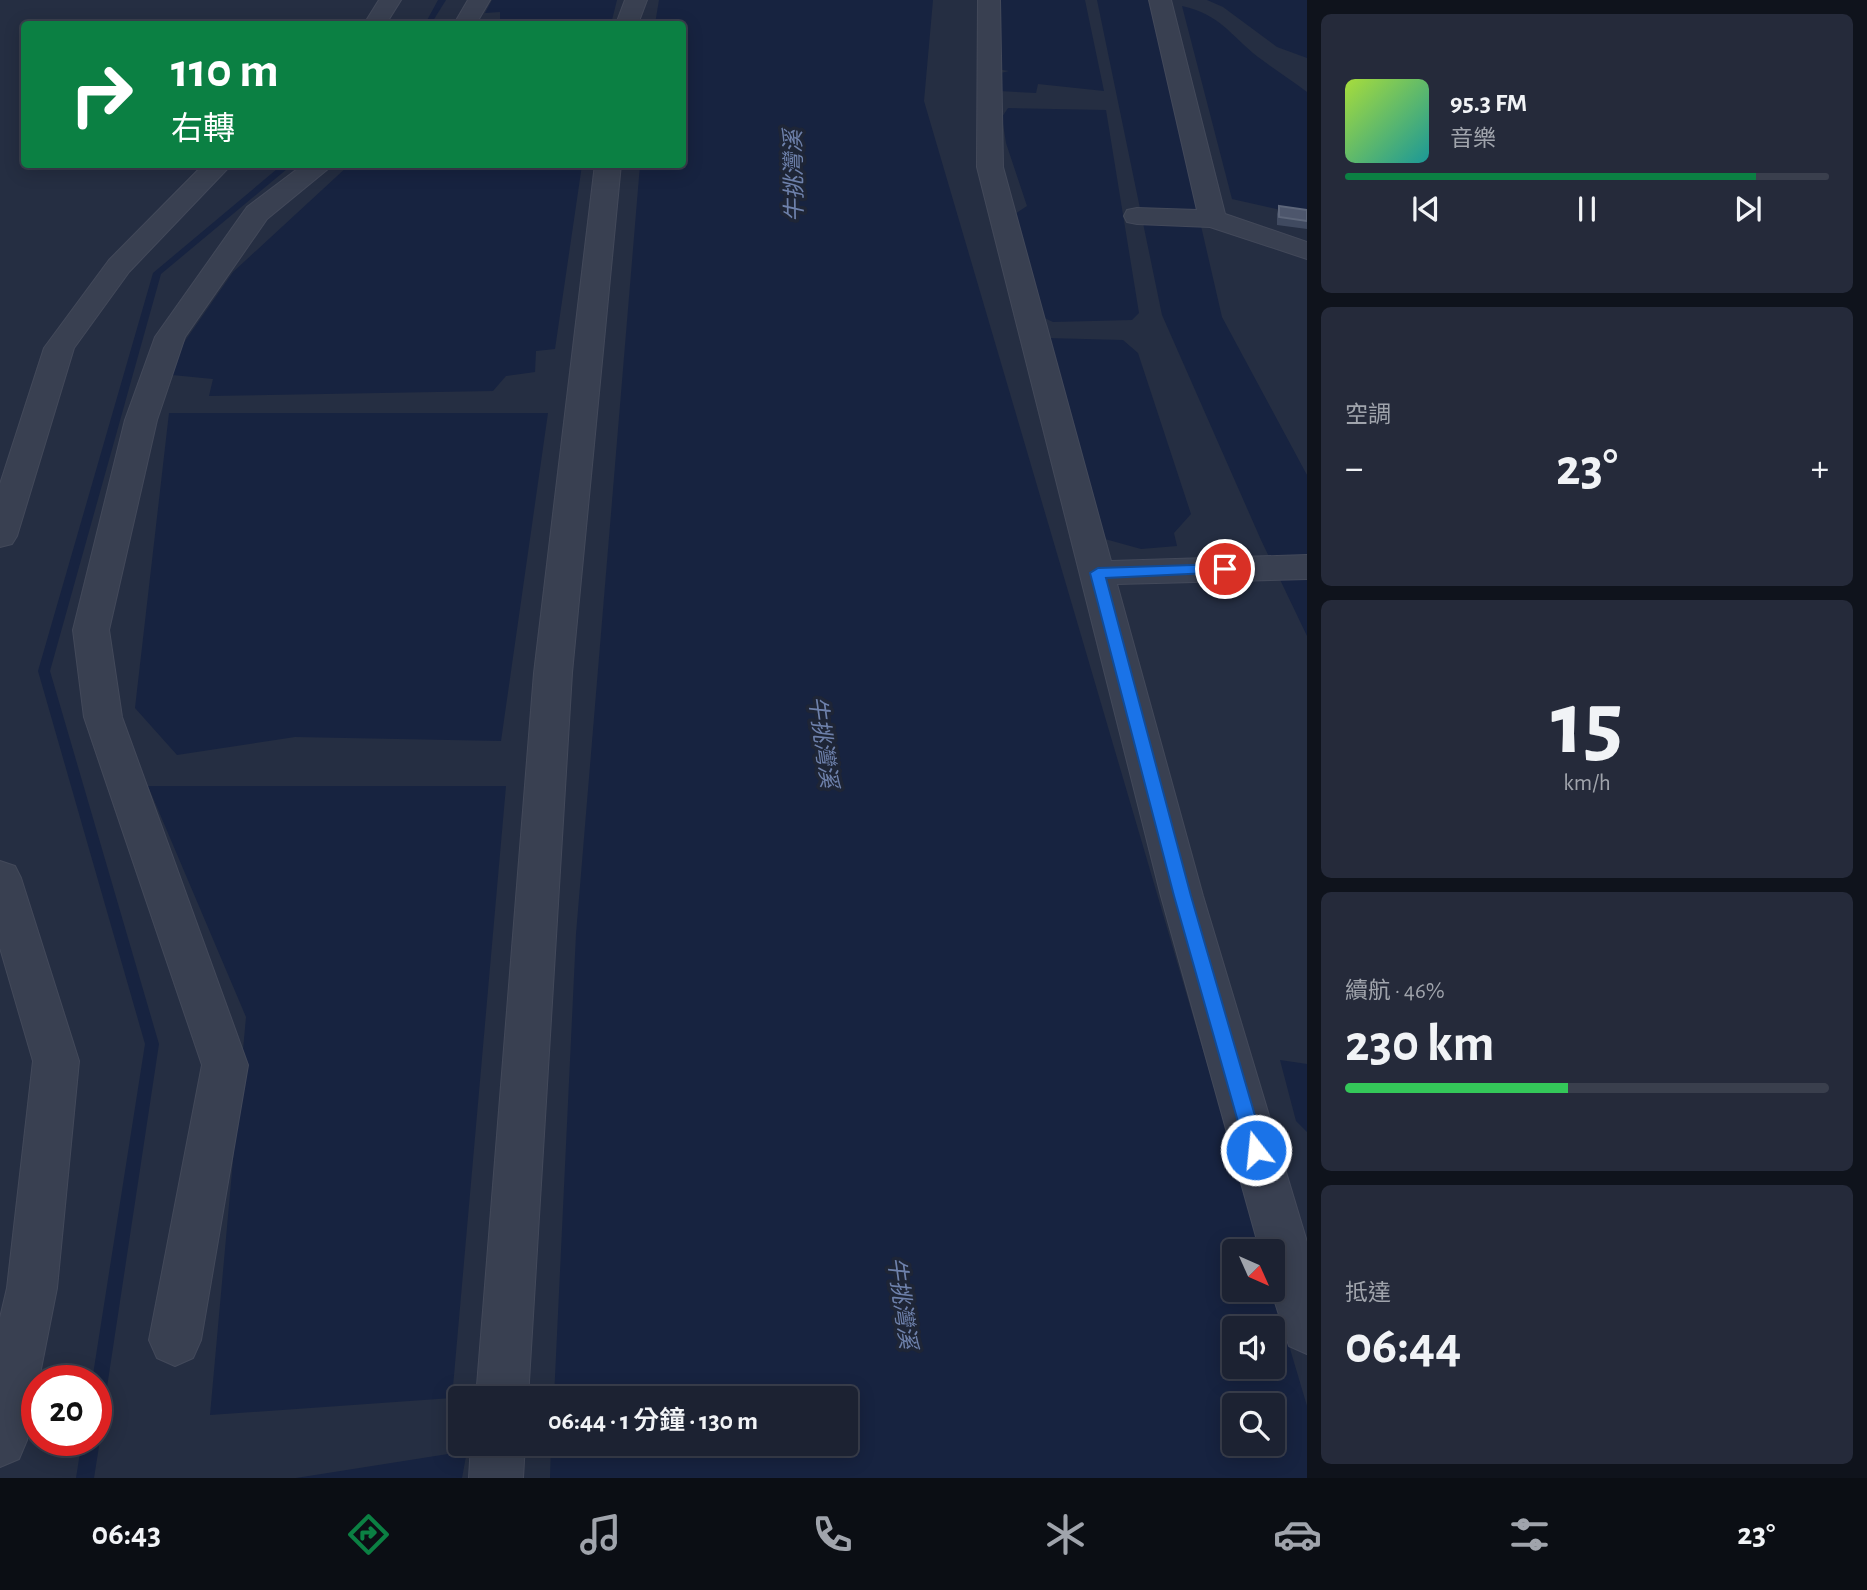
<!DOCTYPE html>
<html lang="zh-TW">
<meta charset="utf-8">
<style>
:root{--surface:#1c2232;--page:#252a3a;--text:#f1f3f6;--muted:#a0a4ac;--line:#3a3f4d;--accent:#0b8043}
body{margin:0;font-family:"Alegreya Sans","Noto Sans TC",sans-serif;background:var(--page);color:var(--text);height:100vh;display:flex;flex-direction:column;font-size:26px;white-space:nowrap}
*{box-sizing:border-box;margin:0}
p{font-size:23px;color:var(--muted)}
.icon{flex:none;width:38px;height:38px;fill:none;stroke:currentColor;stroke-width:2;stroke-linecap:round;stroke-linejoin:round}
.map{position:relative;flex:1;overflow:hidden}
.details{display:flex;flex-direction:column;gap:14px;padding:14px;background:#0f131c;width:560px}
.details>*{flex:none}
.top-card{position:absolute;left:21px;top:21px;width:665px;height:147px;border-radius:7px;box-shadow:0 4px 18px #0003,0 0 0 2px var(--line);background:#0b8043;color:#fff;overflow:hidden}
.needle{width:46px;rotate:135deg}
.buttons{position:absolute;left:1222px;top:1239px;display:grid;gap:14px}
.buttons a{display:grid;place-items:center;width:63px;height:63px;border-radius:7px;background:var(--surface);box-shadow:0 4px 18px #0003,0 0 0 2px var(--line);font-size:35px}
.speed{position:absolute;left:21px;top:1365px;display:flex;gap:14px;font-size:35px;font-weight:700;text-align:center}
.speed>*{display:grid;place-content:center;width:91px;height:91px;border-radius:50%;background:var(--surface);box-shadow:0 4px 18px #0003,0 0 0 2px var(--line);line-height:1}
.speed .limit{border:10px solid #d22;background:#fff;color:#111}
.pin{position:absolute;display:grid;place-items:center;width:60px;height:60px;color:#fff;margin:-30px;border:4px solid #fff;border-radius:50%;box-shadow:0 2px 7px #0007}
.me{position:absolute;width:77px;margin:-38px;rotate:344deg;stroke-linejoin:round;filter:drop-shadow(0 0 5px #0008)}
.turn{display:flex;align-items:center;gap:24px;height:147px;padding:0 35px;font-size:32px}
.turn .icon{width:91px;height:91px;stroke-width:2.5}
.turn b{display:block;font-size:49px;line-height:60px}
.big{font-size:52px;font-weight:600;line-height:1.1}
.details .card{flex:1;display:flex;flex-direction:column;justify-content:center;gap:10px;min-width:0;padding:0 24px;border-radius:10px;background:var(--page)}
.details .dial{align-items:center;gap:0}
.dial b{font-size:91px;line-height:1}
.song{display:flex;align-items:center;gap:21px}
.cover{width:84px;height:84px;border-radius:10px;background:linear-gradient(135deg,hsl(80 70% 55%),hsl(180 70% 35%))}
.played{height:7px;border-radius:4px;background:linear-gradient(90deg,var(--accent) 85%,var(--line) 85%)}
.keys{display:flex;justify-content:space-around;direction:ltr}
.heat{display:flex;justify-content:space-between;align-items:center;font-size:38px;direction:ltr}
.charge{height:10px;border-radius:5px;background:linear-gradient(90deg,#34c759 46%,var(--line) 0)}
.trip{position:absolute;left:448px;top:1386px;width:410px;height:70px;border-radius:7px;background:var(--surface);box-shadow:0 4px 18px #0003,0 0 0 2px var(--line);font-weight:600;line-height:70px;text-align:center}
.menu{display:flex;height:112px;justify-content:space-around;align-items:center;background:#0b0e14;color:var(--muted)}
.menu .icon{width:49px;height:49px}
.menu .selected{color:var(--accent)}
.menu b{font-size:32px;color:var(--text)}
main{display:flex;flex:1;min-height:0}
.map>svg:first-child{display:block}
.water{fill:#172340;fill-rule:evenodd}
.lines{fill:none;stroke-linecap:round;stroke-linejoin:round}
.stream{fill:#172340;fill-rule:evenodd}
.minor-casing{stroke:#43495a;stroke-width:2}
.minor{fill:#394051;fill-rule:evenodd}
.wall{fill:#404a60}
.building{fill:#4d566c;stroke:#5d667a;stroke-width:2}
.route{fill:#1a73e8;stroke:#114b97;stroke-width:2}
.labels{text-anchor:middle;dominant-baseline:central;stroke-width:7;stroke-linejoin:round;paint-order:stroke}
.water-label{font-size:23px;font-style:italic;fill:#6e81ab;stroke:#1e2536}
</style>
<main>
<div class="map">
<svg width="1307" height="1478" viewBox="0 0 1307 1478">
<rect width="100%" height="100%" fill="#252e42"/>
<path class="water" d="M 492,0 L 617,0 L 611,24 L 495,24 L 500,24 L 500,12 L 485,13 Z
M 659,0 L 933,0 L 924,101 L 1262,1251 L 1234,1251 L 1234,1290 L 1272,1288 L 1307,1406 L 1307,1478 L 550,1478 L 551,1444 L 845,1444 L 845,1398 L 554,1398 L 576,934 L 640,165 L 682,164 L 682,24 L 655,24 ZM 1234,1328 L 1272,1328 L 1272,1367 L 1234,1367 ZM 1234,1405 L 1272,1405 L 1272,1444 L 1234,1444 Z
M 999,0 L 1085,0 L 1104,91 L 1038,84 L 1036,93 L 999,91 L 997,74 L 1009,71 L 997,69 Z
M 1097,0 L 1149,0 L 1222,317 L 1307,475 L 1307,636 L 1261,540 L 1162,315 Z
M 1207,0 L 1307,0 L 1307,58 L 1277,47 L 1223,7 Z
M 1182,6 C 1221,15 1229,34 1258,57 C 1274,69 1291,80 1307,92 L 1307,216 L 1232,199 Z
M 1008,108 L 1106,110 L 1139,313 L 1132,320 L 1053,322 L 1036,314 L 1015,214 L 1027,206 L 1006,143 L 1002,117 Z
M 349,165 L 582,165 L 555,349 L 536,351 L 535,372 L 506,376 L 493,391 L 209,396 L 213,379 L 162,374 L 233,272 Z
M 1047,338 L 1123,340 L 1138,353 L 1191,514 L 1174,533 L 1177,546 L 1141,549 L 1105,539 Z
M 169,413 L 548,413 L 501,741 L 295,737 L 177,755 L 135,708 Z
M 148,786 L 506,786 L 452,1398 L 210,1415 L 246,1017 Z
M 1280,1060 L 1307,1064 L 1307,1132 L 1296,1121 Z
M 467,1451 L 462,1478 L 296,1478 Z"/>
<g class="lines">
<path class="stream" d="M 438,0 L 446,0 L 431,24 L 425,24 Z
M 283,164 L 293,164 L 161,274 L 50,671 L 159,1044 L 104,1407 L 102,1413 L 96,1415 L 96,1381 L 92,1381 L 145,1044 L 38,671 L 153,273 Z
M 96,1434 L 100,1440 L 94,1478 L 76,1478 L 82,1440 L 96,1440 Z"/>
<g class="minor-casing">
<path id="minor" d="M 379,0 L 401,0 L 386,24 L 364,24 Z
M 468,0 L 490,0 L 476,24 L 454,24 Z
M 625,0 L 647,0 L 638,24 L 616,24 Z
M 978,0 L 1000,0 L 1003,167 L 1111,561 L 1307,555 L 1307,579 L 1117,584 L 1203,896 L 1307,1242 L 1307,1354 L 1289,1346 L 1271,1290 L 1272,1251 L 1260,1251 L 1161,896 L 977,167 Z
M 1149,0 L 1171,0 L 1225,214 L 1307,242 L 1307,259 L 1210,227 L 1137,224 L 1127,222 L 1124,216 L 1127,210 L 1137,208 L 1197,210 Z
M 204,164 L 232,164 L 129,272 L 74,348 L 17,536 L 12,544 L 0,547 L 0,484 L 44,348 L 109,260 Z
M 304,164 L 334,164 L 267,219 L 185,337 L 157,420 L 109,630 L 122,717 L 248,1065 L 201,1340 L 193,1358 L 175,1366 L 157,1358 L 149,1340 L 202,1065 L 84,717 L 73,630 L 125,420 L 155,337 L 247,207 Z
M 595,164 L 621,164 L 572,673 L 528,1398 L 476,1398 L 534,673 Z
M 0,861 L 15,866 L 21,878 L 79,1061 L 57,1288 L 27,1440 L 19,1459 L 0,1467 L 0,1318 L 7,1288 L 33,1061 L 0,948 Z
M 471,1444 L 525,1444 L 523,1478 L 469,1478 Z"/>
</g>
<use href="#minor" class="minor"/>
</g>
<path class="wall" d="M 1279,206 L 1307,210 L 1307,229 L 1277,225 L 1277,214 Z"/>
<path class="building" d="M 1279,206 L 1307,210 L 1307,221 L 1279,217 Z"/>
<path class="route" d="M 1225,564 L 1230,565 L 1230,572 L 1106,578 L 1191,896 L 1265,1150 L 1263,1157 L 1256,1159 L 1249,1157 L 1246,1150 L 1174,896 L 1090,573 L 1098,568 Z"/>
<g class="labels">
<g class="water-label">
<text transform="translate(795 176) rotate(-91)">牛挑灣溪</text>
<text transform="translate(822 742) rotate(82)">牛挑灣溪</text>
<text transform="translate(901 1303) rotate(82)">牛挑灣溪</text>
</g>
</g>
</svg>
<div class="buttons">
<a><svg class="needle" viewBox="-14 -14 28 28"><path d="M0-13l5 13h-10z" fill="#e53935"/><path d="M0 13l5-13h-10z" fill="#a0a4ac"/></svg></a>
<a><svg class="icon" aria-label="sound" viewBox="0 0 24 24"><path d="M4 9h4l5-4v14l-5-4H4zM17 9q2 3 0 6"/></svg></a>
<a><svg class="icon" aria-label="search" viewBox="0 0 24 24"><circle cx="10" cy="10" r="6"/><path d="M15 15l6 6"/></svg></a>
</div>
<div class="speed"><div class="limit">20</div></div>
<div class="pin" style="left:1225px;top:569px;background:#d93025"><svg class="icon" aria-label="arrive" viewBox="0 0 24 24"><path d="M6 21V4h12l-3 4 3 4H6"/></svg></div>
<svg class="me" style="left:1256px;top:1150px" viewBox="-20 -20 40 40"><circle r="17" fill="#1a73e8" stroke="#fff" stroke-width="3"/><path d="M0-11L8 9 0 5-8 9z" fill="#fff"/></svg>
<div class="trip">06:44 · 1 分鐘 · 130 m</div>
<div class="top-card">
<div class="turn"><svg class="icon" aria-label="right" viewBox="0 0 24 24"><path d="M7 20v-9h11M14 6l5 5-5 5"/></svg><div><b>110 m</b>右轉</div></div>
</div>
</div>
<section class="details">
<div class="card">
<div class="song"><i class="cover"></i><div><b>95.3 FM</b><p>音樂</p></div></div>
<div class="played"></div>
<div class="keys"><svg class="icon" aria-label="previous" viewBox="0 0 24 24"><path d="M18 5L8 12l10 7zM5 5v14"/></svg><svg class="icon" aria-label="pause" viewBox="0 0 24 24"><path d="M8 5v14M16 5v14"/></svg><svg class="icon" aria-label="next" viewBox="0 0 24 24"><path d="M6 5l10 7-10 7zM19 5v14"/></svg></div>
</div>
<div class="card"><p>空調</p>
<div class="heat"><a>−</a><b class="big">23°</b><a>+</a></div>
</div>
<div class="card dial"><b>15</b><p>km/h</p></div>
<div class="card"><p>續航 · 46%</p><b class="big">230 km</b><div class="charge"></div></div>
<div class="card"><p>抵達</p><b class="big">06:44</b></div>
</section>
</main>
<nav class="menu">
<b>06:43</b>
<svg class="icon selected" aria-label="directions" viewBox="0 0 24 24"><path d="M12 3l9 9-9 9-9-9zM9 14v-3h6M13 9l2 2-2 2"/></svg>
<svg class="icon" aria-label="music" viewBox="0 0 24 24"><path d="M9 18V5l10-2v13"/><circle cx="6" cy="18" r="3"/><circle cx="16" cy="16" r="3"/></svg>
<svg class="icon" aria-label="phone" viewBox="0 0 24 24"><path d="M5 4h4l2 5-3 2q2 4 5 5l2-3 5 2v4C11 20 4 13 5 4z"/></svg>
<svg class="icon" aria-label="climate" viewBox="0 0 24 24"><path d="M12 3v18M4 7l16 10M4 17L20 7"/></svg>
<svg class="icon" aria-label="car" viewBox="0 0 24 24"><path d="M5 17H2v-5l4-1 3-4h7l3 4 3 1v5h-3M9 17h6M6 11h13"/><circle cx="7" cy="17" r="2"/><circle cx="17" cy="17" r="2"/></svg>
<svg class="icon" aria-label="filters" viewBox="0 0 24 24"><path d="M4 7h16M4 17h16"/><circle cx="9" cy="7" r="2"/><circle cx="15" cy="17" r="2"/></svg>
<b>23°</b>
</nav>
